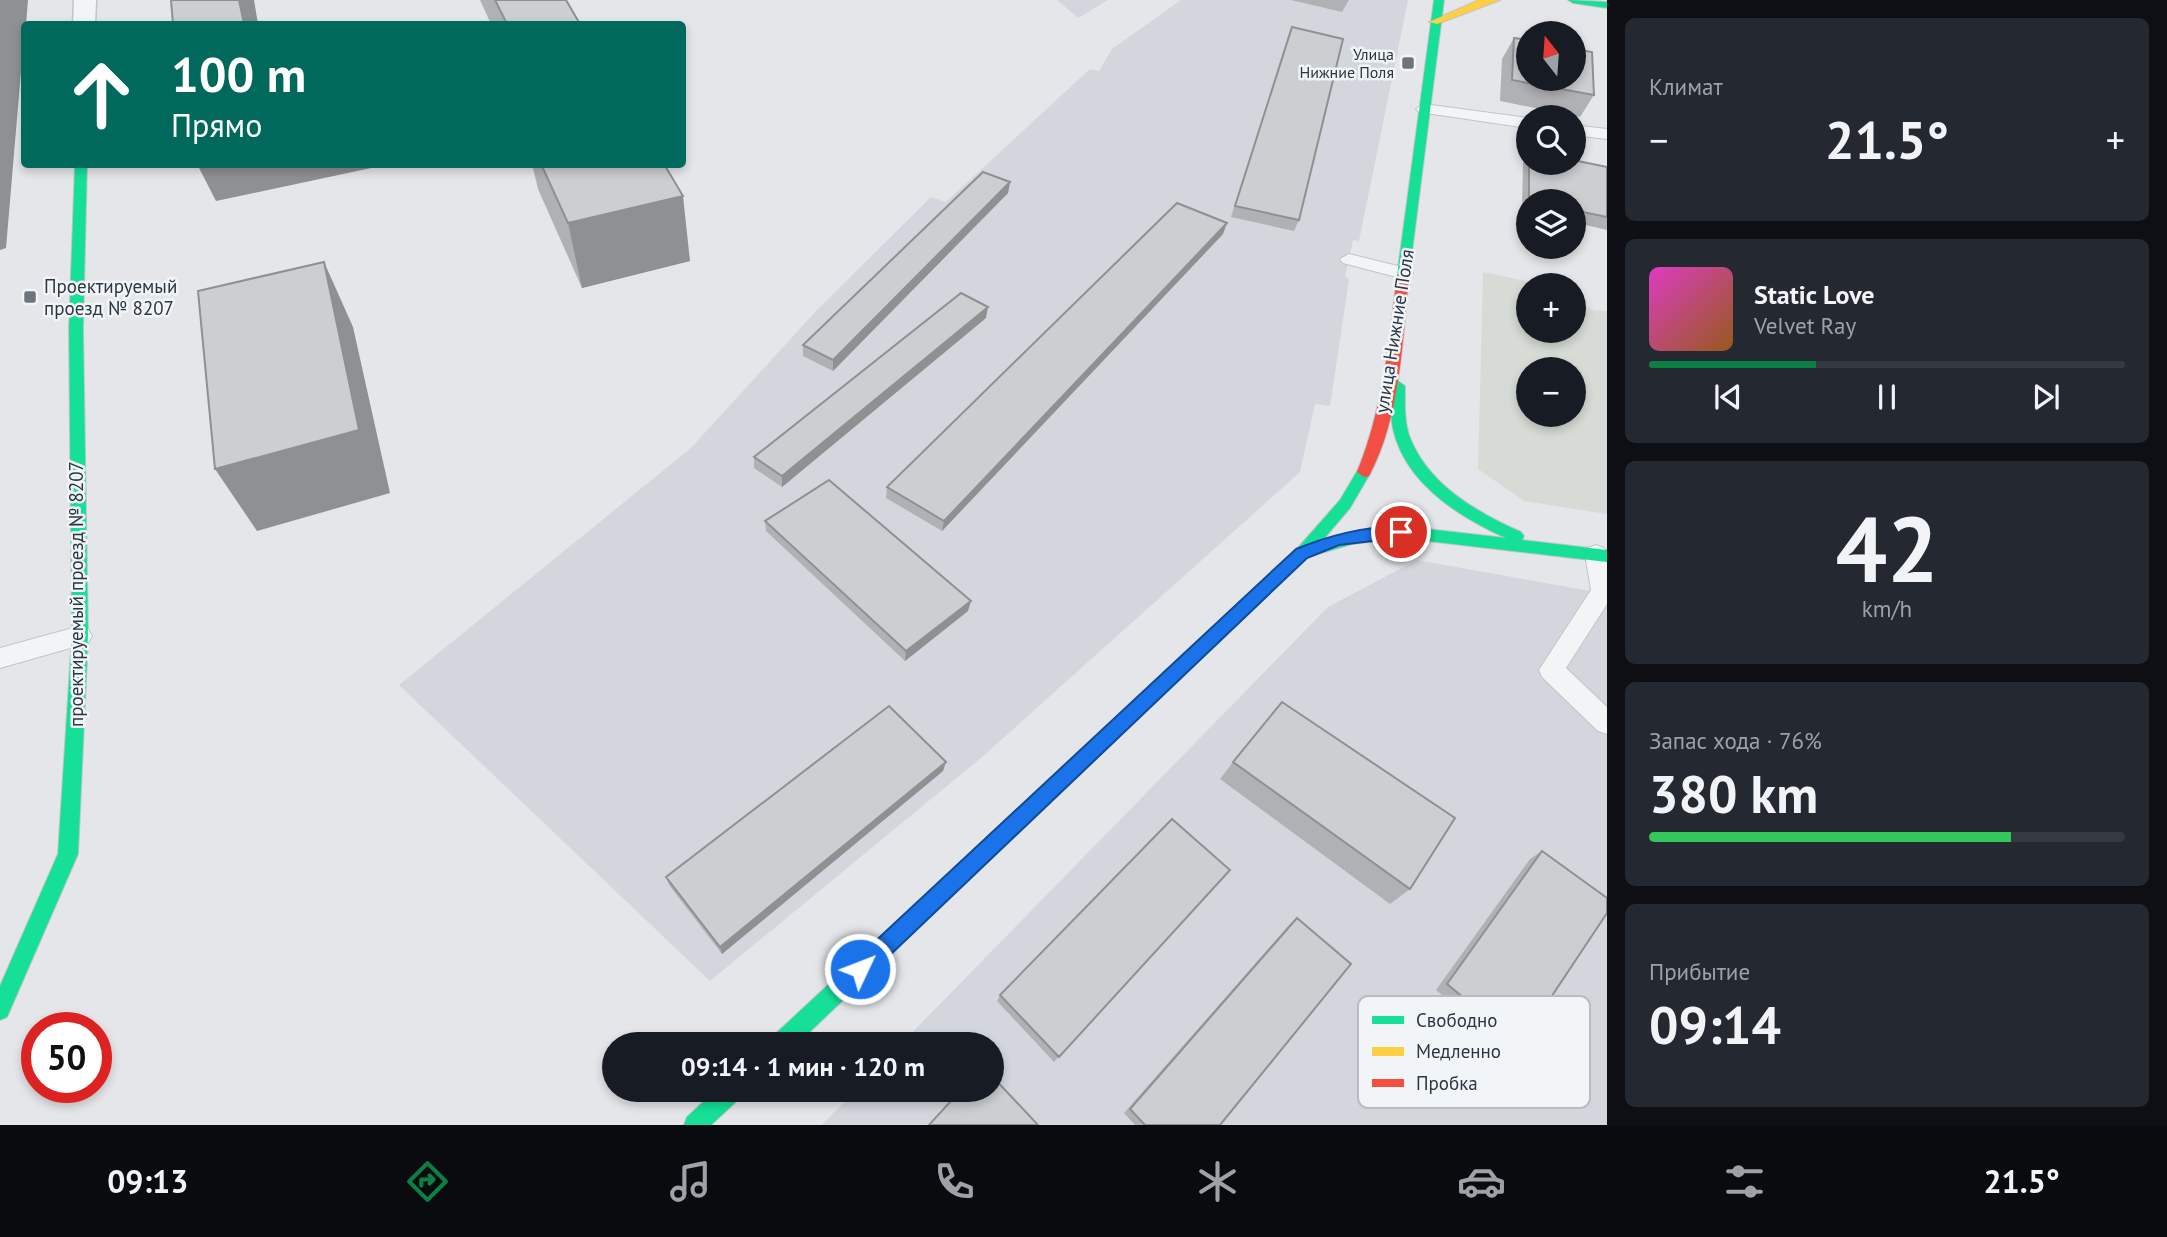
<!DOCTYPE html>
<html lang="ru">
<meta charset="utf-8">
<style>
:root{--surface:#171b24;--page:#242831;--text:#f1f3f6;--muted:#9ea1a6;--line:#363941;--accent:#0b8043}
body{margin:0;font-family:"PT Sans",sans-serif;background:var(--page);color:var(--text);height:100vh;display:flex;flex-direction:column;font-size:26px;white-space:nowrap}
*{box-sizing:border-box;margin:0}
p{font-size:23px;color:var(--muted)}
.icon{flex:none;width:38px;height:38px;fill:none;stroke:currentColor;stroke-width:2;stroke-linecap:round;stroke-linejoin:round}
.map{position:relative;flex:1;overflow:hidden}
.details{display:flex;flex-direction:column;gap:18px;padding:18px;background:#0d0f14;width:560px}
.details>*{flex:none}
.banner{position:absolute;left:21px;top:21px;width:665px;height:147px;border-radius:7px;box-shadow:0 4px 10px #0003;background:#00695c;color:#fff;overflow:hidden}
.needle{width:46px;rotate:343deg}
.tools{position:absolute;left:1516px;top:21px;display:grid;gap:14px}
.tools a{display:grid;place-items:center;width:70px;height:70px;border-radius:50%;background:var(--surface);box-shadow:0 4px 10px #0003;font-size:35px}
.speed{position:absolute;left:21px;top:1012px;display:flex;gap:14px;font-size:35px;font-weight:700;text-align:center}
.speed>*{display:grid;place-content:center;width:91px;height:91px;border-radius:50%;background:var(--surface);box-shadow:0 4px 10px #0003;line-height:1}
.speed .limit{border:10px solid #d22;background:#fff;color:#111}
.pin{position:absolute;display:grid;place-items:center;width:60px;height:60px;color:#fff;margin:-30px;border:4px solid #fff;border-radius:50%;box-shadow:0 2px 7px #0007}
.me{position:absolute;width:77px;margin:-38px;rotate:47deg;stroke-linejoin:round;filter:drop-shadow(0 0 5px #0008)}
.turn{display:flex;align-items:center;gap:24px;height:147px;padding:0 35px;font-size:32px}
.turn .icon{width:91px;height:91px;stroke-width:2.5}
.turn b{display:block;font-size:49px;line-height:60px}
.big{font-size:52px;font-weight:600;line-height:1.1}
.details .widget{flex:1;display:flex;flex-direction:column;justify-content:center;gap:10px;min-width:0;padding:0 24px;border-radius:10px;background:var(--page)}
.details .dial{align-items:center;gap:0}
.dial b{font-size:91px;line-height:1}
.song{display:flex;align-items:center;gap:21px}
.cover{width:84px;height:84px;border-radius:10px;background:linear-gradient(135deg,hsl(310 70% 55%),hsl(30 70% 35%))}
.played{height:7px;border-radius:4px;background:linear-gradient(90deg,var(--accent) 35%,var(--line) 35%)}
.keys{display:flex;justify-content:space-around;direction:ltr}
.heat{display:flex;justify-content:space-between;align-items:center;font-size:38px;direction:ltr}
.charge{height:10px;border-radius:5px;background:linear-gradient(90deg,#34c759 76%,var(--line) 0)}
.trip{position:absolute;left:602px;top:1032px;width:402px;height:70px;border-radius:35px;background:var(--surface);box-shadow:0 4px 10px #0003;font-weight:600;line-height:70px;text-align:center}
.menu{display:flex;height:112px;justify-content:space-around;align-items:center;background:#090b0e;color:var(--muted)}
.menu .icon{width:49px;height:49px}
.menu .on{color:var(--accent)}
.menu b{font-size:32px;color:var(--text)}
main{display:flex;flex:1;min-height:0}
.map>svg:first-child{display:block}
.built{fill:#d3d6dc}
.green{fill:#d6dcd5;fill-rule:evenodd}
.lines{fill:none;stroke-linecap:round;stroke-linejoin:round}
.lane-casing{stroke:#c2c4c7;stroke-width:2}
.street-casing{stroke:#c2c4c7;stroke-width:3}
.fast-casing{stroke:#c2c4c7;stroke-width:2}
.slow-casing{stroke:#c2c4c7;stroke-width:2}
.jam-casing{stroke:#c2c4c7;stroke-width:2}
.lane{fill:#f3f4f6;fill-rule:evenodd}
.street{fill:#f3f4f6;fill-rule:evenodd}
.fast{fill:#16e098;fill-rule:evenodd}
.slow{fill:#ffcf43;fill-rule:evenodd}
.jam{fill:#f24e42;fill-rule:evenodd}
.wall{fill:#afb1b4}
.shaded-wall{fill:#8f9092}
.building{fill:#ccced1;stroke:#8f9092;stroke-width:2}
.route{fill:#1a73e8;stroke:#114b97;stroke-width:2}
.poi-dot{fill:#6c747c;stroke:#f2f5f8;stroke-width:2.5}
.labels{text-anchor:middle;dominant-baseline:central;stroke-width:5;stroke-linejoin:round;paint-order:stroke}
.far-poi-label{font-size:16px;fill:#2b3642;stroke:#f2f5f8;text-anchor:end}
.poi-label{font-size:19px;fill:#2b3642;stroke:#f2f5f8;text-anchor:start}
.street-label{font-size:19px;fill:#2b3642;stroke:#f2f5f8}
.key{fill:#f2f5f8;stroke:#b6bcc1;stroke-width:2}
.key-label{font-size:19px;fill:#2b3642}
</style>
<main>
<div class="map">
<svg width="1607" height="1125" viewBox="0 0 1607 1125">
<rect width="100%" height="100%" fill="#e4e6e9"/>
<path class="built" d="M 1057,0 L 1108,0 L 1078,18 Z
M 1181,0 L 1408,0 L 1359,241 L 1353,240 L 1345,277 L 1349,279 L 1330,406 L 1315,404 L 1300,472 L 982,757 L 710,981 L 399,685 L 691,448 L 816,311 L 931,197 L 946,202 L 1090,69 L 1099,71 L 1112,49 Z
M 1417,560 L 1607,594 L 1607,1125 L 822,1125 L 856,1090 L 992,1090 L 992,1045 L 900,1045 L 1328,607 Z"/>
<path class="green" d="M 1483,272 L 1547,285 L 1528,285 L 1528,331 L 1573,331 L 1573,300 L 1592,310 L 1607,311 L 1607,514 L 1524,501 L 1478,469 ZM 1528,369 L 1573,369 L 1573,415 L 1528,415 Z"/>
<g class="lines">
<g class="lane-casing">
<path id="lane" d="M 1424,104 L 1528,118 L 1528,128 L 1419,112 L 1416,109 Z
M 1573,125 L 1607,129 L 1607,139 L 1573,135 Z
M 1349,254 L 1410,269 L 1413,273 L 1404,279 L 1343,263 L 1340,259 Z
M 1596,545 L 1604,548 L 1607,553 L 1607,604 L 1566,668 L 1607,707 L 1607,734 L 1598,731 L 1542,677 L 1539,670 L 1591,590 L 1585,554 L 1588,548 Z
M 80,626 L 88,629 L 92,636 L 88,643 L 0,668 L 0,648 Z"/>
</g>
<g class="street-casing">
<path id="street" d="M 74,0 L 96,0 L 95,24 L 73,24 Z"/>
</g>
<g class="fast-casing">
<path id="fast" d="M 1434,0 L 1444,0 L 1409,276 L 1403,280 L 1397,276 Z
M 1568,0 L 1607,2 L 1607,8 L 1573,3 Z
M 75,164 L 87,164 L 83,328 L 88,636 L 78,854 L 7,1017 L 0,1020 L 0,986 L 58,854 L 72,636 L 69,328 Z
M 1398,381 L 1405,386 C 1405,402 1404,419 1409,435 C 1427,484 1476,512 1521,532 L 1524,536 L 1522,540 L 1607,550 L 1607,562 L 1401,538 L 1352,544 L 1308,557 L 796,1045 L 769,1045 L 772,1037 L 1296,550 L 1340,500 L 1359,468 L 1369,468 L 1371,472 L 1350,508 L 1322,541 L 1352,532 L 1401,526 L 1506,538 C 1459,517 1405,483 1393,429 C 1390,415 1391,400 1391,386 Z
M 716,1090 L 743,1090 L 740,1098 L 711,1125 L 684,1125 L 687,1117 Z"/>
</g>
<g class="slow-casing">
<path id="slow" d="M 1479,0 L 1500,0 L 1437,24 L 1429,22 Z"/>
</g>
<g class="jam-casing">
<path id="jam" d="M 1403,272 L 1409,276 C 1402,342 1401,416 1369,476 L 1364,477 L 1357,472 C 1383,409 1389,343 1397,276 Z"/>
</g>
<use href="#lane" class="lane"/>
<use href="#street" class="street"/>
<use href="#fast" class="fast"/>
<use href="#slow" class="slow"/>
<use href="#jam" class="jam"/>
</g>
<path class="wall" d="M 480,0 L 566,0 L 580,24 L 491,24 Z
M 1291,0 L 1349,0 L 1342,12 Z
M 1292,27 L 1299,220 L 1294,231 L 1231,217 Z
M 1514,38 L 1594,95 L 1580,117 L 1500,101 L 1502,59 Z
M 1528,153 L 1528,163 L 1573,163 L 1607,167 L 1607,230 L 1573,222 L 1573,201 L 1528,201 L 1528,213 L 1522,211 L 1523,162 Z
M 532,164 L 664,164 L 690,261 L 582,288 L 538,189 Z
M 1010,182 L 1008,193 L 833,371 L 803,356 L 803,345 Z
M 1223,234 L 942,531 L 886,498 L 887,487 Z
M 986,318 L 782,487 L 754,468 L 754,457 Z
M 765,521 L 968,611 L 905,661 L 766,531 Z
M 1233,762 L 1410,889 L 1390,904 L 1220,779 Z
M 943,771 L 722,954 L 669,885 L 666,877 Z
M 1542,851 L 1520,1044 L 1507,1049 L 1436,990 L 1530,859 Z
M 1230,870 L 1054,1062 L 997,1001 L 1000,995 Z
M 1297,918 L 1220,1125 L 1135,1125 L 1124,1113 L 1289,925 Z"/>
<path class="shaded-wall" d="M 0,0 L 28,0 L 26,24 L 24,24 L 24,36 L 6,248 L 0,250 Z
M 239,0 L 254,0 L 258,24 L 244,24 Z
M 197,164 L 390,164 L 216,201 Z
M 1010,182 L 1008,193 L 833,371 L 833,360 Z
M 683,196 L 690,261 L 582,288 L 568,223 Z
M 1227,223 L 1223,234 L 942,531 L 944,521 Z
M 324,262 L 353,327 L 390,493 L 257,531 L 215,469 Z
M 988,307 L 986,318 L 782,487 L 782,476 Z
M 971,601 L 968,611 L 905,661 L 906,651 Z
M 946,762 L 943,771 L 722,954 L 720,947 Z"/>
<path class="building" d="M 171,0 L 239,0 L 244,24 L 173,24 Z
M 495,0 L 566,0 L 580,24 L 507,24 Z
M 1292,27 L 1343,39 L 1299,220 L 1235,206 Z
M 1514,38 L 1528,40 L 1528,79 L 1573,79 L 1573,49 L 1592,52 L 1594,95 L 1512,80 Z
M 1573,160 L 1607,167 L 1607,217 L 1573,210 L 1573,201 L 1534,201 L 1529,200 L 1529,163 L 1573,163 Z
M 541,164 L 664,164 L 683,196 L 568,223 Z
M 983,172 L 1010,182 L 833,360 L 803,345 Z
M 1177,203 L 1227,223 L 944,521 L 887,487 Z
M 324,262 L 359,430 L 215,469 L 198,291 Z
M 961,293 L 988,307 L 782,476 L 754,457 Z
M 829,480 L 971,601 L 906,651 L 765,521 Z
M 1282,702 L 1455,818 L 1410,889 L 1233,762 Z
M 889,706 L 946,762 L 720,947 L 666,877 Z
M 1172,819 L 1230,870 L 1059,1057 L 1000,995 Z
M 1542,851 L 1607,898 L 1607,913 L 1520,1044 L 1447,984 Z
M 1297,918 L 1351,964 L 1220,1125 L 1145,1125 L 1130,1109 Z
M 992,1076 L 1038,1125 L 929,1125 L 961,1090 L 992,1090 Z"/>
<path class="route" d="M 1401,526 L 1406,528 L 1408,532 L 1406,537 L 1339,545 L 1307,558 L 868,976 L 860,979 L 853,976 L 850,969 L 853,962 L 1296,549 C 1331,535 1362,527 1401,526 Z"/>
<g class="poi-dot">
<rect x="1401" y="56" width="14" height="14" rx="3.5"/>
<rect x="23" y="290" width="14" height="14" rx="3.5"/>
</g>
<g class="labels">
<g class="far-poi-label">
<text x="1394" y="54">Улица<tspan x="1394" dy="18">Нижние Поля</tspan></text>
</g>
<g class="poi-label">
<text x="44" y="286">Проектируемый<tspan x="44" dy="22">проезд № 8207</tspan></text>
</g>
<g class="street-label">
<text transform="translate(1394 331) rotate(-81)">улица Нижние Поля</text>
<text transform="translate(76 594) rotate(-90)">проектируемый проезд № 8207</text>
</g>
</g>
<rect x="1358" y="996" width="232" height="112" rx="10" class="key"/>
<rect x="1372" y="1016" width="32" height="8" fill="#16e098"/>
<rect x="1372" y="1047" width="32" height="9" fill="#ffcf43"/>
<rect x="1372" y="1079" width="32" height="8" fill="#f24e42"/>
<g class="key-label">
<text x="1416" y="1027">Свободно</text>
<text x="1416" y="1058">Медленно</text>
<text x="1416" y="1090">Пробка</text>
</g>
</svg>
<div class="tools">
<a><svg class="needle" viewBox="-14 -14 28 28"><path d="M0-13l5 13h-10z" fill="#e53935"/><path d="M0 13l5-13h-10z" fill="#9ea1a6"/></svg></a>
<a><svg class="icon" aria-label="search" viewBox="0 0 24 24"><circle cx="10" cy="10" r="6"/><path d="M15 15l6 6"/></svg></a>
<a><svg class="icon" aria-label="layers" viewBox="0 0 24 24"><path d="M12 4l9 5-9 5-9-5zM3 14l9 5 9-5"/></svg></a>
<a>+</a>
<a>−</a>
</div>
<div class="speed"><div class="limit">50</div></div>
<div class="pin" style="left:1401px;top:532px;background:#d93025"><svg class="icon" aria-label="arrive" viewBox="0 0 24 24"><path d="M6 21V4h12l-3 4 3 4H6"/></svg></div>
<svg class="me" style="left:860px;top:969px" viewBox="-20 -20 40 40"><circle r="17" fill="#1a73e8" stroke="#fff" stroke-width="3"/><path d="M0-11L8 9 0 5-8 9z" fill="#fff"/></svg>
<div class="trip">09:14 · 1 мин · 120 m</div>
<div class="banner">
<div class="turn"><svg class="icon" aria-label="ahead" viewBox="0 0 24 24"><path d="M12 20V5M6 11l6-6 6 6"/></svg><div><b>100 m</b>Прямо</div></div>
</div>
</div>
<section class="details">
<div class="widget"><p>Климат</p>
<div class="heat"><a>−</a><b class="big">21.5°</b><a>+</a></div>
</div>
<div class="widget">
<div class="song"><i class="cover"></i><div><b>Static Love</b><p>Velvet Ray</p></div></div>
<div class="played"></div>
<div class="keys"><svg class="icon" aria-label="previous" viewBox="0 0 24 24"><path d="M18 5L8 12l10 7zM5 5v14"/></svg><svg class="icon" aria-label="pause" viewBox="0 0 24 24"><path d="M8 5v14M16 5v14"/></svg><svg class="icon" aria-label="next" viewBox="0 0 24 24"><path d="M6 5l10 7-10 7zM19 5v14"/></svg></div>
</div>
<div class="widget dial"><b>42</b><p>km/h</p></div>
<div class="widget"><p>Запас хода · 76%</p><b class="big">380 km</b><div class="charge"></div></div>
<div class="widget"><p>Прибытие</p><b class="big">09:14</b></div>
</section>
</main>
<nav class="menu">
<b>09:13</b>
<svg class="icon on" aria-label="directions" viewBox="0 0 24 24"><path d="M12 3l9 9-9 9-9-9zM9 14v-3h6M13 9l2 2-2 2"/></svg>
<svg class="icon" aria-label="music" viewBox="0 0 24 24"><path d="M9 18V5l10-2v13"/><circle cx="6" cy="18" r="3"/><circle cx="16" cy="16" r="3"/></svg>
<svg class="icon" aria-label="phone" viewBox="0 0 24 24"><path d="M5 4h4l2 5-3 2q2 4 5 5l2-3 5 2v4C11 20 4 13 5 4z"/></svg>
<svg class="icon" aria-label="climate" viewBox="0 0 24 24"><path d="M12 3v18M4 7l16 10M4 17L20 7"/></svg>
<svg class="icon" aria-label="car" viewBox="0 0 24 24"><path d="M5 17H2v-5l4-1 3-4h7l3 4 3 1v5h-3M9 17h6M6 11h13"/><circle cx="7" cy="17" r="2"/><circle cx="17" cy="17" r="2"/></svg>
<svg class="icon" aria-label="filters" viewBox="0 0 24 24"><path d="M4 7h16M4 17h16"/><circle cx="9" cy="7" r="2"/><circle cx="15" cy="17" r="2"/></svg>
<b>21.5°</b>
</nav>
